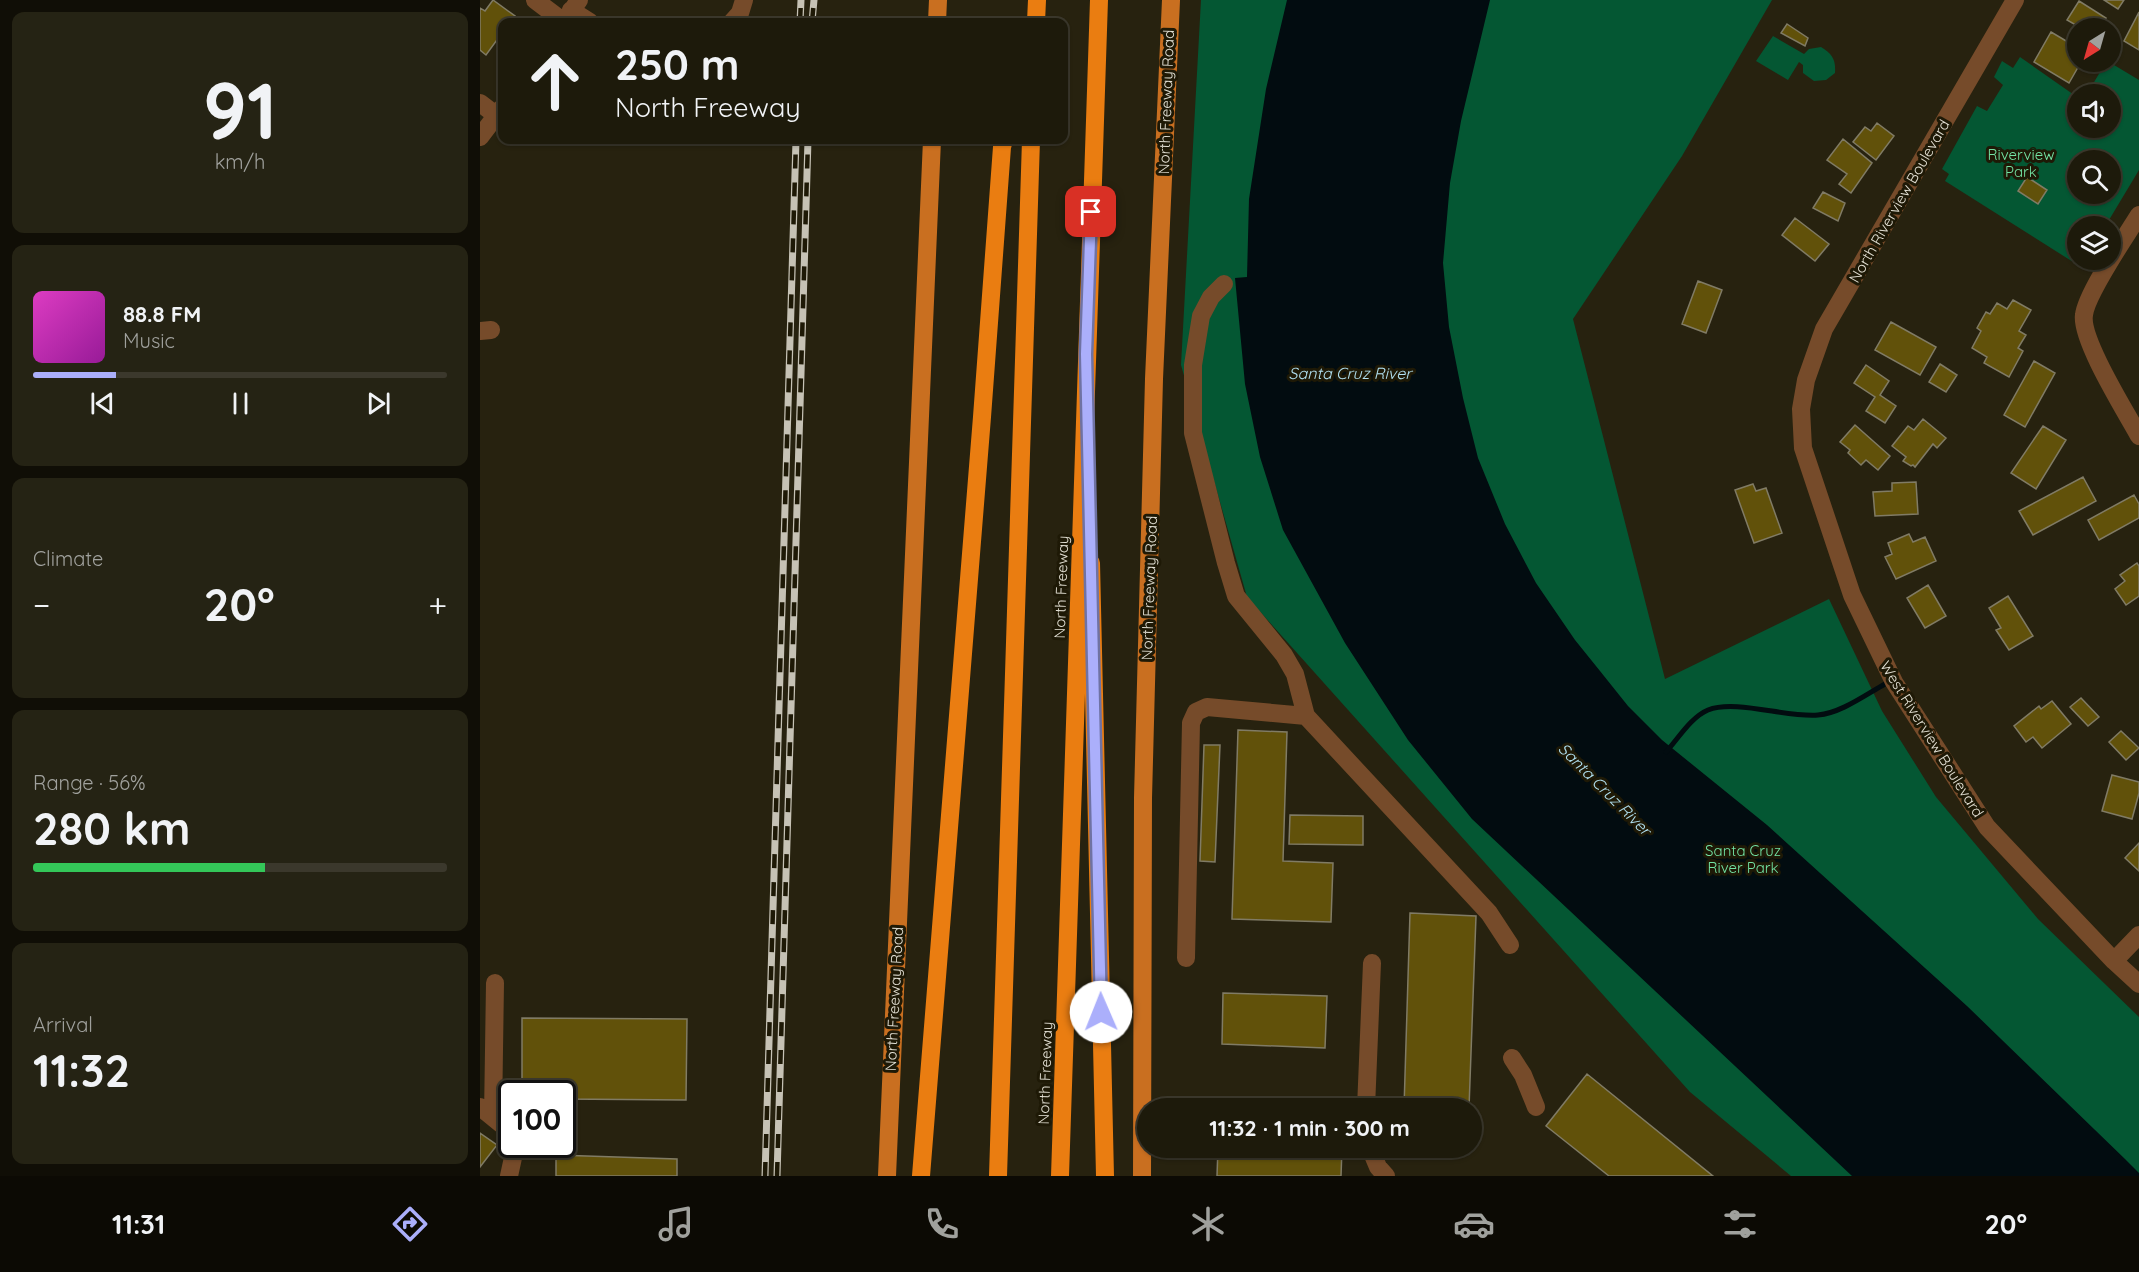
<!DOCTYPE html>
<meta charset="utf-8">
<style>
:root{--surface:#1d1a0b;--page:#252314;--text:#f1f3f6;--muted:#a0a19d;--line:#3b382c;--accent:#abaffb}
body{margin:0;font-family:Quicksand,sans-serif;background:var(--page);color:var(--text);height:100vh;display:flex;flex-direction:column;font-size:22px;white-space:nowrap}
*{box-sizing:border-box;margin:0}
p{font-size:20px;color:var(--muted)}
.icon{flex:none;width:33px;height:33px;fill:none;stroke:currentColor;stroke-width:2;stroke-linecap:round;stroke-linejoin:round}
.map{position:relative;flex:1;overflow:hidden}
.side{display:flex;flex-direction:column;gap:12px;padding:12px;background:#100e06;width:480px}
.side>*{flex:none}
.top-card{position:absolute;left:18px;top:18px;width:570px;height:126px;border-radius:12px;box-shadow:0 2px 4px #0004,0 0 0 2px var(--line);background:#1d1a0b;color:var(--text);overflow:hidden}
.needle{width:39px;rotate:217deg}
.tools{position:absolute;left:1587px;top:18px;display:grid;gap:12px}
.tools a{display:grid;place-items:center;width:54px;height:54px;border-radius:50%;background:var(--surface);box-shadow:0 2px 4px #0004,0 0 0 2px var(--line);font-size:30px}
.speed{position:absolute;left:18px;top:1080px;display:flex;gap:12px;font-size:30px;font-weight:700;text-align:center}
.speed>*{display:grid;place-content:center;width:78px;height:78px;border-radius:50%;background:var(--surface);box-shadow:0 2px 4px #0004,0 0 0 2px var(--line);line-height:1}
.speed .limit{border:3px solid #111;border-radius:9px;background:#fff;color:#111}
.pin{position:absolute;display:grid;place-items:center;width:51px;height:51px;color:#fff;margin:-26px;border-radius:12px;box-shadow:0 3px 9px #0006}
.me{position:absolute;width:66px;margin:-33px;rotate:359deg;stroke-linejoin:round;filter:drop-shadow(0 0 4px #0008)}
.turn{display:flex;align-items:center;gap:21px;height:126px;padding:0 18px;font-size:27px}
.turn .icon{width:78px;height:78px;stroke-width:2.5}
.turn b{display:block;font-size:42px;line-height:51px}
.big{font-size:45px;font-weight:700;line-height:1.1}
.side .widget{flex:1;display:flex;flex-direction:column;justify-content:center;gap:9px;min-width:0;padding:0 21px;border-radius:12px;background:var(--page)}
.side .dial{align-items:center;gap:0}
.dial b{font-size:78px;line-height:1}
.song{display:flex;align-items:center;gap:18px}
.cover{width:72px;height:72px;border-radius:9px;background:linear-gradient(135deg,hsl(310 70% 55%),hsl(300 70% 35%))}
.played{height:6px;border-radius:3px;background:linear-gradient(90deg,var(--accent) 20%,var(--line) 20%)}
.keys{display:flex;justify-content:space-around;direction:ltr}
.heat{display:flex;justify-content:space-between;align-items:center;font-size:33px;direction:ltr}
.charge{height:9px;border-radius:4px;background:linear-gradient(90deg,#34c759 56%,var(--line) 0)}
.trip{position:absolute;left:657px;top:1098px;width:345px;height:60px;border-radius:30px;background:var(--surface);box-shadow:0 2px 4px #0004,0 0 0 2px var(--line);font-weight:700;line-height:60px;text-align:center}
.tabs{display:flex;height:96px;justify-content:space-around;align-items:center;background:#0c0a04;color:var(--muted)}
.tabs .icon{width:42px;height:42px}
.tabs .on{color:var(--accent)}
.tabs b{font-size:27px;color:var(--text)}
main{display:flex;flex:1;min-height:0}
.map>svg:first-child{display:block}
.green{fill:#045733;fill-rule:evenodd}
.water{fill:#020c10}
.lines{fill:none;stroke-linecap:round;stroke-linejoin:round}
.stream{stroke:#020c10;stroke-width:5}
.building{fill:#61510a;stroke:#807b65;stroke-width:1.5}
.minor{stroke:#764b2a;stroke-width:18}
.major{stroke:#c96f20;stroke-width:18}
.highway{stroke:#ea7d11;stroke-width:18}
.rail-casing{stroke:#c6c2b5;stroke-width:7}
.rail{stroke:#1e1906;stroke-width:4.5;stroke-dasharray:14;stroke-linecap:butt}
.route-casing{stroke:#6f72a3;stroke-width:15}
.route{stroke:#abaffb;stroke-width:10}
.labels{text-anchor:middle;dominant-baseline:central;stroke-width:6;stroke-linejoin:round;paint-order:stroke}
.street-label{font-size:15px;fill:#e4e1d5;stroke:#1e1906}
.park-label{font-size:15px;fill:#73e3a4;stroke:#1e1906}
.water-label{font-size:16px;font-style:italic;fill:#b2e2f3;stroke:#1e1906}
</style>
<main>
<section class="side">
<div class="widget dial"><b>91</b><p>km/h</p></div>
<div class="widget">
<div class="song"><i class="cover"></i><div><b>88.8 FM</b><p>Music</p></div></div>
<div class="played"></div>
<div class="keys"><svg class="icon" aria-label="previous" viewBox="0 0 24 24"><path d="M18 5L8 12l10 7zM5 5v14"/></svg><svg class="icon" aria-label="pause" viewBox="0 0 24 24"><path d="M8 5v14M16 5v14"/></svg><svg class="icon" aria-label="next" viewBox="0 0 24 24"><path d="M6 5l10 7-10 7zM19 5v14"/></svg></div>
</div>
<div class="widget"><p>Climate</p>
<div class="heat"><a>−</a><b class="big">20°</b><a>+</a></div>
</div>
<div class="widget"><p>Range · 56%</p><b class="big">280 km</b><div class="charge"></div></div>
<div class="widget"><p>Arrival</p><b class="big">11:32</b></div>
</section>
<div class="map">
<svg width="1659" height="1176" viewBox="0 0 1659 1176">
<rect width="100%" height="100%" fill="#27220f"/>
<path class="green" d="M 721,0 L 1292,0 L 1202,156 L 1093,319 L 1185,679 L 1349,599 L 1402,711 L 1456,797 L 1558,919 L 1659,1017 L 1659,1176 L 1311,1176 L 1210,1092 L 767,597 L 701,365 Z
M 1293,36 L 1324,54 L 1329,49 L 1341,47 C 1352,54 1356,59 1355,73 L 1346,80 L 1334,81 L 1323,73 L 1323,65 L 1319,62 L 1308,80 L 1276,61 Z
M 1540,57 L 1597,97 L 1598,128 L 1630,128 L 1630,94 L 1607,94 L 1626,62 L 1629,62 L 1659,80 L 1659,170 L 1629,220 L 1634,224 L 1631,230 L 1630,226 L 1598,226 L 1598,260 L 1612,260 L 1609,264 L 1605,261 L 1601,267 L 1465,181 L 1469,174 L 1462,169 L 1497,106 L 1507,111 L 1523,85 L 1514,77 L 1522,61 L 1533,68 ZM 1598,160 L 1630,160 L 1630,194 L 1598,194 Z"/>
<path class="water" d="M 807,0 L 1010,0 L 981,121 L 970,183 L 963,263 L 969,327 L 983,398 L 998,458 L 1025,524 L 1056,583 L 1095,640 L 1120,671 L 1148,706 L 1182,740 L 1287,825 L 1487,1006 L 1645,1159 L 1659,1173 L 1659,1176 L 1372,1176 L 992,819 L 928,740 L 865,643 L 803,530 L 780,457 L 765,384 L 755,278 L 767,277 L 769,199 L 786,89 Z"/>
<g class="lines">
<path class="stream" d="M 1186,752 C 1198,739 1211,717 1228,710 C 1256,699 1307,718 1338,715 C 1361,713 1385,695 1405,684"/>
</g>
<path class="building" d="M 13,0 L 35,16 L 30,22 L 22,22 L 22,33 L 6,55 L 0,50 L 0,8 L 5,11 Z
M 1624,0 L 1644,0 L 1638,9 Z
M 1599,1 L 1626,18 L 1625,20 L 1632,24 L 1629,28 L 1601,28 L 1587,20 Z
M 1659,12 L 1659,50 L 1644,41 Z
M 1307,24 L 1328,38 L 1325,46 L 1301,33 Z
M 1571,32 L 1598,48 L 1598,62 L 1601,62 L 1589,83 L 1554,62 Z
M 1397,123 L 1414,136 L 1396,160 L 1373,142 L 1385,127 L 1391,131 Z
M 1363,139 L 1392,163 L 1371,193 L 1359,184 L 1367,174 L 1347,160 Z
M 1547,177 L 1567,190 L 1558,204 L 1538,191 Z
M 1343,192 L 1365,203 L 1358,221 L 1333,208 Z
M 1315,218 L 1349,244 L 1335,261 L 1302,235 Z
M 1218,281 L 1242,290 L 1226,333 L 1202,324 Z
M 1533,300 L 1551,310 L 1539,331 L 1546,335 L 1538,348 L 1543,351 L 1529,377 L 1504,363 L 1507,357 L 1492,348 L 1501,331 L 1497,328 L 1506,312 L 1510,314 L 1517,303 L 1527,309 Z
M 1411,322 L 1456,347 L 1440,375 L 1395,350 Z
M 1554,361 L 1575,373 L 1545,427 L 1524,415 Z
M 1460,364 L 1477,375 L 1466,392 L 1449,382 Z
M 1386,365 L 1409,381 L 1400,395 L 1416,406 L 1405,423 L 1386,411 L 1395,397 L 1374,383 Z
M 1443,419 L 1466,438 L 1457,448 L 1453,444 L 1435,467 L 1433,465 L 1431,466 L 1423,461 L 1426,457 L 1412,446 L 1428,426 L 1434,430 Z
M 1375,425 L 1410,456 L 1398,470 L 1386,460 L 1381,465 L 1368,453 L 1370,450 L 1360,442 Z
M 1563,426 L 1586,440 L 1556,489 L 1531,473 Z
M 1603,477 L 1616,501 L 1553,535 L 1539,511 Z
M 1436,482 L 1438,514 L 1395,516 L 1393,492 L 1412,491 L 1412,483 Z
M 1273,484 L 1276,491 L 1286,488 L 1302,533 L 1274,543 L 1255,490 Z
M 1654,495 L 1659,504 L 1659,518 L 1619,540 L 1608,520 Z
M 1429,534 L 1433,542 L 1445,537 L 1456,561 L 1416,579 L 1405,557 L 1412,554 L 1408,543 Z
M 1657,563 L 1659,566 L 1659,596 L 1646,605 L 1635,589 L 1645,581 L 1640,575 Z
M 1448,585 L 1466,616 L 1445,628 L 1427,598 Z
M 1528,596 L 1553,636 L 1529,650 L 1516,630 L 1521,628 L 1509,608 Z
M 1601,698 L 1619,717 L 1608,726 L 1590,707 Z
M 1572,701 L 1591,724 L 1562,748 L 1553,737 L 1546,742 L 1534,726 L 1559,706 L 1561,709 Z
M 758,730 L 807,732 L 803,861 L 853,863 L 851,922 L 752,919 Z
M 1641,731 L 1659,748 L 1646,760 L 1629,742 Z
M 724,745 L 740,745 L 735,862 L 720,861 Z
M 1632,775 L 1659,782 L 1659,793 L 1652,819 L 1622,811 Z
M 810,815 L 883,816 L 883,845 L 809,844 Z
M 1659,843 L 1659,871 L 1645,858 Z
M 930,913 L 996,916 L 989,1108 L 924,1108 Z
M 743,993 L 847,996 L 845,1048 L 742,1044 Z
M 42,1018 L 207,1019 L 206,1100 L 82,1099 L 82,1094 L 42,1094 Z
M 1107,1074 L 1233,1176 L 1129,1176 L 1066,1126 Z
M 0,1133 L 17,1145 L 0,1167 Z
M 738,1148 L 862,1148 L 861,1176 L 737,1176 Z
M 76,1155 L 197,1159 L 197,1176 L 76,1176 Z"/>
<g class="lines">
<path class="minor" d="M 55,0 L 84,22
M 1535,0 L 1344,329 L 1326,380 L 1321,409 L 1323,448 L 1372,595 L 1414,682 L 1507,827 L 1634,961 L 1659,984
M 91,10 L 110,22
M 84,22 L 99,0
M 252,22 L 260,13 L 264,0
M 0,103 L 17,116
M 0,137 L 22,108
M 1659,215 C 1646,236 1606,294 1604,315 C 1600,339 1646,412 1659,436
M 744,284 L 731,297 L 721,316 L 713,365 L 713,433 L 746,563 L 756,596 L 804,655 L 815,674 L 826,716
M 0,331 L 11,330
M 706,958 L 711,723 L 716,712 L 727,707 L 826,716 L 1009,913 L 1030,945
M 1634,961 L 1659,935
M 1032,1058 L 1043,1075 L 1056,1107
M 0,1107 L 21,1124 L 32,1124
M 886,1108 L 892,963
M 13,1117 L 15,983
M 890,1148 L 898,1167 L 906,1176
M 29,1176 L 36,1144"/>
<path class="major" d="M 457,22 L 458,0
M 407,1176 L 452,140
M 662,1176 L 663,798 L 674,379 L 691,0"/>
<path class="highway" d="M 556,22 L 557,0
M 611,563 L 625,1176
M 441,1176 L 502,417 L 522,147 L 524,140
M 518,1176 L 551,140
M 580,1176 L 619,0"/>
<g class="rail-casing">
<path id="rail" d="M 320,22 L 321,0
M 332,22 L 334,0
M 285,1176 L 316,140
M 297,1176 L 328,140"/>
</g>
<use href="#rail" class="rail"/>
</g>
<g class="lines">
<g class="route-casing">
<path id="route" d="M 611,212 L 606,354 L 621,1012"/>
</g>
<use href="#route" class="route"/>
</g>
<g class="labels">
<g class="street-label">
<text transform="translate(686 102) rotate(-88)">North Freeway Road</text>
<text transform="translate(1419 201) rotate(-60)">North Riverview Boulevard</text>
<text transform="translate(581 587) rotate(-88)">North Freeway</text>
<text transform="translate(669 588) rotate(-88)">North Freeway Road</text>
<text transform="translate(1452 739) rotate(58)">West Riverview Boulevard</text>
<text transform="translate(414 999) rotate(-87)">North Freeway Road</text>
<text transform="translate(565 1073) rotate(-88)">North Freeway</text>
</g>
<g class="park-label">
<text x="1541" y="154">Riverview<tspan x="1541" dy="17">Park</tspan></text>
<text x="1263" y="850">Santa Cruz<tspan x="1263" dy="17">River Park</tspan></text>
</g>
<g class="water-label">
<text x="870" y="373">Santa Cruz River</text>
<text transform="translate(1125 789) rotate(45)">Santa Cruz River</text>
</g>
</g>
</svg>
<div class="tools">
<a><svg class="needle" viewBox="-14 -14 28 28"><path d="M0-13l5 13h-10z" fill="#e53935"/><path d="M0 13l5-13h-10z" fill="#a0a19d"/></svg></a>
<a><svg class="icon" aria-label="sound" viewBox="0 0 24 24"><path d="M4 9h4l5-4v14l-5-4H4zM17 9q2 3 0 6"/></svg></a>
<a><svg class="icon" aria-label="search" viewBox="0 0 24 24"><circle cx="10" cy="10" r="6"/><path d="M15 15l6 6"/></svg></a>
<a><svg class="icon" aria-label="layers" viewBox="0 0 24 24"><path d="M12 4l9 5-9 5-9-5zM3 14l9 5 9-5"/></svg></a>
</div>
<div class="speed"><div class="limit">100</div></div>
<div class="pin" style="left:611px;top:212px;background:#d93025"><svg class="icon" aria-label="arrive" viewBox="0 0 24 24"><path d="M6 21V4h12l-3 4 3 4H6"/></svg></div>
<svg class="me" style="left:621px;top:1012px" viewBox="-20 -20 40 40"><circle r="19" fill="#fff"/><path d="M0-13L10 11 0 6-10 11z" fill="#abaffb"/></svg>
<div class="trip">11:32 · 1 min · 300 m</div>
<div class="top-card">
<div class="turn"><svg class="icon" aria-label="ahead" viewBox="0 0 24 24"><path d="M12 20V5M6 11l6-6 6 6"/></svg><div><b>250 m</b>North Freeway</div></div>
</div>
</div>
</main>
<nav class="tabs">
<b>11:31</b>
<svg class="icon on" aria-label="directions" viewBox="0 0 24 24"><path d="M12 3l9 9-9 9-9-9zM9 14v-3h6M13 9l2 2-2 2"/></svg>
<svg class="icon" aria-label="music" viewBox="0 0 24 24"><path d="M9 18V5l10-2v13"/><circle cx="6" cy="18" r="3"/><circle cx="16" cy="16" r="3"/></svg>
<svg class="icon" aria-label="phone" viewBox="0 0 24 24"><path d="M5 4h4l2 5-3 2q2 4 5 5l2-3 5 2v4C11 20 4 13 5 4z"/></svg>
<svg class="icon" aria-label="climate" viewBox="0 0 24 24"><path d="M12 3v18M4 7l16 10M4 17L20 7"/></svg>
<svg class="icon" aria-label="car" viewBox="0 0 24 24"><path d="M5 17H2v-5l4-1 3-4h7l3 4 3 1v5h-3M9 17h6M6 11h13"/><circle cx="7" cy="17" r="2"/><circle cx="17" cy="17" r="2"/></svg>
<svg class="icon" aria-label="filters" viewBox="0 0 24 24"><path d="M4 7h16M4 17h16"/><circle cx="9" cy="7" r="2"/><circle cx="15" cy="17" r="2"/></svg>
<b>20°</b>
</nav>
